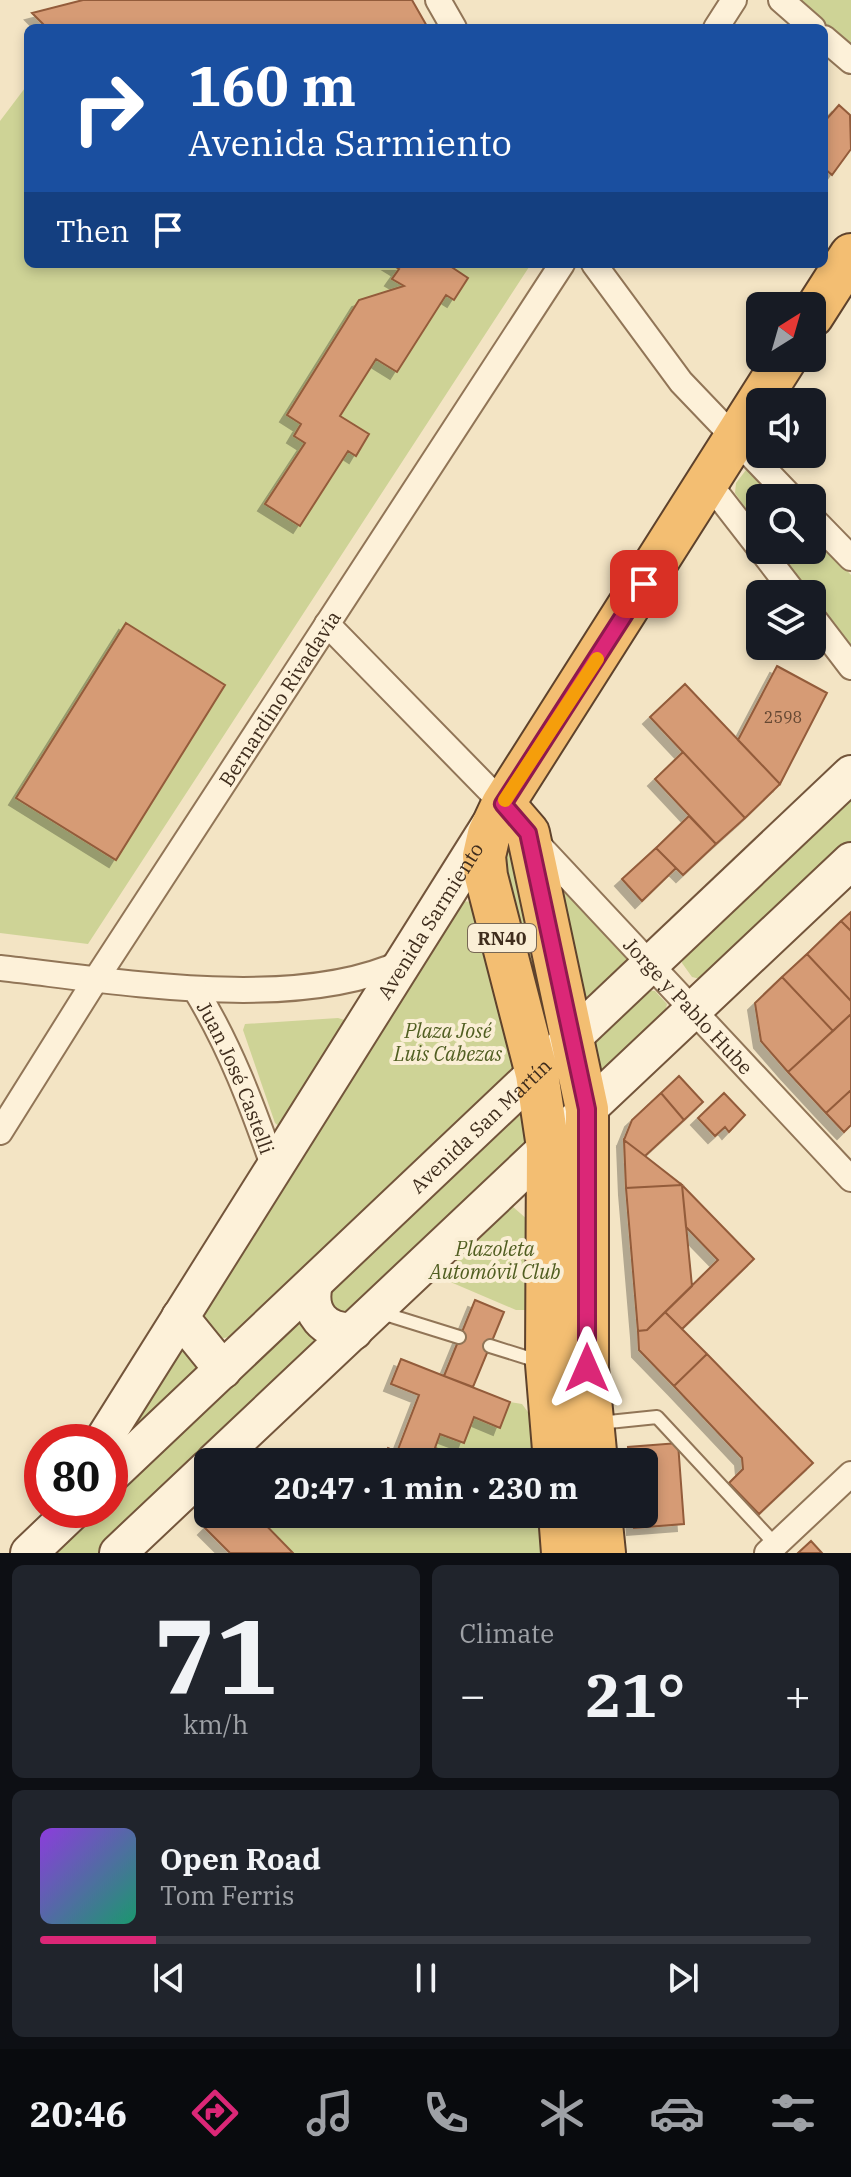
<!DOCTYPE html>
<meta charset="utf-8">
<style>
:root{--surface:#171b24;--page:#20242c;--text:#f1f3f6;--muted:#9ea1a6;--line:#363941;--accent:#db2777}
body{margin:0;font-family:"IBM Plex Serif",serif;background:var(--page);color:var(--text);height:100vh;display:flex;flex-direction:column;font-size:30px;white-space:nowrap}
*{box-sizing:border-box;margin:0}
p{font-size:26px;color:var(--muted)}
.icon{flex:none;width:44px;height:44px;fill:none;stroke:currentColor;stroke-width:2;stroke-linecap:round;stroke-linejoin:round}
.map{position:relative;height:1553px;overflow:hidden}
.side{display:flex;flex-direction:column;gap:12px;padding:12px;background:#0d0f14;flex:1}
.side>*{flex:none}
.hud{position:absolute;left:24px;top:24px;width:804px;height:244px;border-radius:12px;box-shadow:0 4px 12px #0003;background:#1a4fa0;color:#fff;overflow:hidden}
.needle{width:52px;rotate:37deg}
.controls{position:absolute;left:746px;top:292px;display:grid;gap:16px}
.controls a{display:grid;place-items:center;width:80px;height:80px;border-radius:12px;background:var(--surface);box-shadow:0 4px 12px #0003;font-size:40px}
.speed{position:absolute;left:24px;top:1424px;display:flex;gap:16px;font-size:40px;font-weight:700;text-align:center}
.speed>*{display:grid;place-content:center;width:104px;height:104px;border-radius:50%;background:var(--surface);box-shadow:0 4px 12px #0003;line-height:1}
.speed .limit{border:12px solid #d22;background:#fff;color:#111}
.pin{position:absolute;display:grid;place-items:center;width:68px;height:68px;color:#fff;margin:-34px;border-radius:16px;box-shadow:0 4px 12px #0006}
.me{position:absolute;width:88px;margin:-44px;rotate:0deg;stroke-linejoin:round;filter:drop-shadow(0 0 6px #0008)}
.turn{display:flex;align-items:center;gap:28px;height:168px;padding:0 32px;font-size:36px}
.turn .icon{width:104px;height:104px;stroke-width:2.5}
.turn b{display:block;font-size:56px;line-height:68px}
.then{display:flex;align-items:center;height:76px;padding:0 32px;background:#0003;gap:16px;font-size:30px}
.big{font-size:60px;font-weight:700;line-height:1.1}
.side .tile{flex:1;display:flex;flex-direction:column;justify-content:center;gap:12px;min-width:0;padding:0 28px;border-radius:12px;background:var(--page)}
.side .dial{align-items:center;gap:0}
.dial b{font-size:104px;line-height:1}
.song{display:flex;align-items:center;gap:24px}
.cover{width:96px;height:96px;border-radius:12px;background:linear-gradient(135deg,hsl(270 70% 55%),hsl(160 70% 35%))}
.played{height:8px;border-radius:4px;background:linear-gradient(90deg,var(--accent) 15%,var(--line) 15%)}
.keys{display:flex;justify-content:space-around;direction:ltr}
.heat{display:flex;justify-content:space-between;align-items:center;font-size:44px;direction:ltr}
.side .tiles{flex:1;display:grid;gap:12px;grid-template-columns:1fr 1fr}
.tile:last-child{grid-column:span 2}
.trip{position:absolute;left:194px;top:1448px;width:464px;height:80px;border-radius:12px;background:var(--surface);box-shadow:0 4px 12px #0003;font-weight:700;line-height:80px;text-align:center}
.dock{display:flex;height:128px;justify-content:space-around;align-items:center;background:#090b0e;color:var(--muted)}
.dock .icon{width:56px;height:56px}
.dock .active{color:var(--accent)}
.dock b{font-size:36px;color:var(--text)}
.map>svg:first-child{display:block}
.green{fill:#ced396}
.building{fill:#d69b75;stroke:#935b3a;stroke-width:2;filter:url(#shadow)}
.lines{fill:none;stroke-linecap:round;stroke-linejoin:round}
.service-casing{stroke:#917557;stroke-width:16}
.minor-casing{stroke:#917557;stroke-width:28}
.secondary-casing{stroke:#73553b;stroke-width:40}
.trunk-casing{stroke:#5e422c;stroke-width:46}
.service{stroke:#fdf1d9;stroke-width:12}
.minor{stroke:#fdf1d9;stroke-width:24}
.secondary{stroke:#fdf1d9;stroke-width:36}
.trunk{stroke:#f3be72;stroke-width:42}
.route-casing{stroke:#8e194d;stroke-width:20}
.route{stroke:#db2777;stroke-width:14}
.slow{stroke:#f59e0b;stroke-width:14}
.labels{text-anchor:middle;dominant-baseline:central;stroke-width:8;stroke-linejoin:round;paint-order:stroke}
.number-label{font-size:16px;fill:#654833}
.shield{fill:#faeed5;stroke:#776754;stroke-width:2}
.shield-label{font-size:18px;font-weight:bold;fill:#3f2d1d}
.street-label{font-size:20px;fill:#3f2d1d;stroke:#faeed5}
.park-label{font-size:20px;font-style:italic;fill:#505e21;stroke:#faeed5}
</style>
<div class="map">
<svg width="851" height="1553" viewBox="0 0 851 1553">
<defs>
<filter id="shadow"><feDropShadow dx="-7" dy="7" stdDeviation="0" flood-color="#0004"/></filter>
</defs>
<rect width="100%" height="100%" fill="#f3e4c4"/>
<path class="green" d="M 800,0 L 851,0 L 851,48 Z
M 28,84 L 28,264 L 531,264 L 88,944 L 0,933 L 0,121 Z
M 746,470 L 752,470 L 781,498 L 760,498 L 760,529 L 735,493 L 736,483 Z
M 812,532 L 851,575 L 851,645 L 777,550 L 812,550 Z
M 851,788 L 851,847 L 700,979 L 692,977 L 682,963 L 683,956 Z
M 512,846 L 553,1034 L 548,1032 L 501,854 Z
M 553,886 L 561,886 L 628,959 L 629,967 L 586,1002 Z
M 461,901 L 473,902 L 525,1059 L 239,1335 L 219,1339 L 203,1327 L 202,1302 Z
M 646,990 L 655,991 L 667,1004 L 665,1012 L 607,1072 C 594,1067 596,1052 595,1040 Z
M 338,1018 L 348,1021 L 280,1127 L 275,1123 L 243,1030 L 245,1024 Z
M 520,1101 L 536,1135 L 343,1317 L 327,1303 L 328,1284 Z
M 503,1205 L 512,1206 L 528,1220 L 527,1310 L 516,1310 L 434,1275 Z
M 301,1310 L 326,1338 L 103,1553 L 45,1553 L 89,1510 L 110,1510 L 110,1491 Z
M 179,1343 L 198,1362 L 197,1372 L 110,1455 Z
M 510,1402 L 522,1404 L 536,1423 L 540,1462 L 442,1462 L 446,1452 L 435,1448 L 440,1434 L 474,1417 L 500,1427 Z
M 298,1451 L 330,1462 L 273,1462 Z
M 255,1514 L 545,1514 L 548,1553 L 293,1553 Z"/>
<path class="building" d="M 83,0 L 412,0 L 428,28 L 47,28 L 32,13 Z
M 839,105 L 850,115 L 851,149 L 832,175 L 824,168 L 824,122 Z
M 391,264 L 447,264 L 468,278 L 454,300 L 446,295 L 397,372 L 376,359 L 340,416 L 369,434 L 356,456 L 348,451 L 300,526 L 265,504 L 305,443 L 294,436 L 301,424 L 287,415 L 359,300 L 404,286 L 392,279 L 399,269 Z
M 126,623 L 225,685 L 116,860 L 16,798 Z
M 777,666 L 827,693 L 780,784 L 738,740 Z
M 685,684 L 780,784 L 745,818 L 650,717 Z
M 683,752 L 745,818 L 716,844 L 655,779 Z
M 689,816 L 716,844 L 683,875 L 656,848 Z
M 656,848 L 676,868 L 642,901 L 622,879 Z
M 851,912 L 851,931 L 841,921 Z
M 841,921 L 851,931 L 851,1001 L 807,954 Z
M 807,954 L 851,1001 L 851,1014 L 833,1031 L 782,977 Z
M 782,977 L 833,1031 L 788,1072 L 761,1041 L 755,1003 Z
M 851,1014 L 851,1090 L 826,1113 L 788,1072 Z
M 679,1076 L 703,1102 L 684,1120 L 661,1093 Z
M 851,1090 L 851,1125 L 844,1132 L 826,1113 Z
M 661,1093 L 684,1120 L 645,1156 L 624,1140 L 632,1120 Z
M 724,1093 L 745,1115 L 729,1132 L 725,1127 L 715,1136 L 698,1118 Z
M 624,1140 L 645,1156 L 682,1185 L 626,1188 Z
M 682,1185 L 692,1286 L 647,1330 L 638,1331 L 626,1188 Z
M 682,1185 L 754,1259 L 682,1329 L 665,1312 L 718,1260 L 686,1227 Z
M 475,1300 L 504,1312 L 473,1387 L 444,1376 Z
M 665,1312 L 707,1354 L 674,1386 L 639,1350 L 638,1331 L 647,1330 Z
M 707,1354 L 813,1463 L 759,1514 L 729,1483 L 743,1469 L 742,1458 L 674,1386 Z
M 401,1359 L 510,1402 L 500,1428 L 474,1417 L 464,1443 L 440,1434 L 435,1448 L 446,1452 L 442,1462 L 382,1462 L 388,1448 L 397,1452 L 419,1395 L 391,1384 Z
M 678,1443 L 684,1524 L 634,1528 L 633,1514 L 644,1514 L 644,1462 L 629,1462 L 628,1447 Z
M 219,1514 L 255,1514 L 293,1553 L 230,1553 L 205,1528 Z
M 811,1541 L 822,1553 L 798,1553 Z"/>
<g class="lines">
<g class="service-casing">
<path id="service" d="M 382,1313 L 459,1337
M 490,1346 L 541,1362
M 599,1423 L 657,1417 L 776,1545"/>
</g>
<g class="minor-casing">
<g id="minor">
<path d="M 438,0 L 454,28"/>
<path d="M 781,0 L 813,28"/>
<path d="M 716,28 L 734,0"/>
<path d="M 824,38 L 851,61"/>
<path d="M 594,264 L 681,382 L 792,498"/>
<path d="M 708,482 L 760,549"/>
<path d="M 812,518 L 851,558"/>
<path d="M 761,550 L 795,594"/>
<path d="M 812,616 L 851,667"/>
<path d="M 327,624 L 503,804"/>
<path id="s1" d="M 533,839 L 851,1179"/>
<path d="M 0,968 C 117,981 295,1013 403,962"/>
<path id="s2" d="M 195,989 C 230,1046 252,1105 274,1168"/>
<path id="s3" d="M 0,1132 L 96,979 L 562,264"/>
<path d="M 767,1553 L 851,1474"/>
</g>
</g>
<g class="secondary-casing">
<g id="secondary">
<path d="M 314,1284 C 307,1313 324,1333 354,1331"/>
<path d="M 180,1317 L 223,1370"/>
<path id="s4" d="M 102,1442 L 489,826"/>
<path d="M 214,1462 L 851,861"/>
<path id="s5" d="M 110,1476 L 851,774"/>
<path d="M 29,1553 L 74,1510"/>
<path d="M 118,1553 L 208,1468"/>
</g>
</g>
<g class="trunk-casing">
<path id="trunk" d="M 812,316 L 851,255
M 503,804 L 528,833 L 587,1109 L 587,1368 L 596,1462
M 555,1462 L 547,1364 L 548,1147 L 537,1074 L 486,876 L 484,856 L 489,834 L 503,804 L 786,358
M 560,1514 L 563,1553
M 600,1514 L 604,1553"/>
</g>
<use href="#service" class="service"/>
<use href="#minor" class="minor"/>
<use href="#secondary" class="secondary"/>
<use href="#trunk" class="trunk"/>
</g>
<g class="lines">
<g class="route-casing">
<path id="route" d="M 587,1368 L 587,1109 L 528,833 L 503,804 L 644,584"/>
</g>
<use href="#route" class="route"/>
<path class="slow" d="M 505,800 L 597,659"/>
</g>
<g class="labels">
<g class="number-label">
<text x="783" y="717">2598</text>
</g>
<rect class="shield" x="468" y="924" width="68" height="28" rx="6"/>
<g class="shield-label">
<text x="502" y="938">RN40</text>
</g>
<g class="street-label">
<text stroke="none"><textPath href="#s3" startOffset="516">Bernardino Rivadavia</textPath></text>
<text stroke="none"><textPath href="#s4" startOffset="616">Avenida Sarmiento</textPath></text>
<text stroke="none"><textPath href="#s1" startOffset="228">Jorge y Pablo Hube</textPath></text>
<text stroke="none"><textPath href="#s2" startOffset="98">Juan José Castelli</textPath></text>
<text stroke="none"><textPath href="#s5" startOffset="510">Avenida San Martín</textPath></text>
</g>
<g class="park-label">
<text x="448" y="1030">Plaza José<tspan x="448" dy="23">Luis Cabezas</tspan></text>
<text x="495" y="1248">Plazoleta<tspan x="495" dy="23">Automóvil Club</tspan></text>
</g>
</g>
</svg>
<div class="controls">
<a><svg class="needle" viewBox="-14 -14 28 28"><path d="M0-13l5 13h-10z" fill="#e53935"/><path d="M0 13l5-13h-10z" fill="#9ea1a6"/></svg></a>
<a><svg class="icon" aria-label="sound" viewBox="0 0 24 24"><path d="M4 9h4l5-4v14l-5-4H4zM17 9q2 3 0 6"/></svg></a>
<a><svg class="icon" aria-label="search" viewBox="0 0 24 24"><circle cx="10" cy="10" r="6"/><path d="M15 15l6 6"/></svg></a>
<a><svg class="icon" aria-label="layers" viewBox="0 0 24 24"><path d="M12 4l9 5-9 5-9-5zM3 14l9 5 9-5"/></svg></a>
</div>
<div class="speed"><div class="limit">80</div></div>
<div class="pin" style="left:644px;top:584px;background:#d93025"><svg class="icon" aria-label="arrive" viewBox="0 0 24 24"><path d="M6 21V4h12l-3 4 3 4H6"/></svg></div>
<svg class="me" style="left:587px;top:1368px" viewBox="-20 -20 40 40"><path d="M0-17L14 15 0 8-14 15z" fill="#db2777" stroke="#fff" stroke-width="4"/></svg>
<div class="trip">20:47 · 1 min · 230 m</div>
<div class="hud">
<div class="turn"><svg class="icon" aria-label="right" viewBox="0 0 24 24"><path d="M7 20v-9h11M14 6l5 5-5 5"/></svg><div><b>160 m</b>Avenida Sarmiento</div></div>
<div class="then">Then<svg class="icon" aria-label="arrive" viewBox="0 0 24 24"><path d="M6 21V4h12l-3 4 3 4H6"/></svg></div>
</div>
</div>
<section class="side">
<div class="tiles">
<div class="tile dial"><b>71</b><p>km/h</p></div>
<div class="tile"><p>Climate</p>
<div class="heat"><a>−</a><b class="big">21°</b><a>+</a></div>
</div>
<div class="tile">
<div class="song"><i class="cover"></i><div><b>Open Road</b><p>Tom Ferris</p></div></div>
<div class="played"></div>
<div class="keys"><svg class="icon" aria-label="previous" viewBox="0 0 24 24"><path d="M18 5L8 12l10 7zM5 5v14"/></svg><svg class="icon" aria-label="pause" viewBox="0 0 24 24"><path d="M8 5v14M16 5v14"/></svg><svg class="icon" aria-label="next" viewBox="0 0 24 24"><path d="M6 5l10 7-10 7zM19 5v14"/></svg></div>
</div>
</div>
</section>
<nav class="dock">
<b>20:46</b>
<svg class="icon active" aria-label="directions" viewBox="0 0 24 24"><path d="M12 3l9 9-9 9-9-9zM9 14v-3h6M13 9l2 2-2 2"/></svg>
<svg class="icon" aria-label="music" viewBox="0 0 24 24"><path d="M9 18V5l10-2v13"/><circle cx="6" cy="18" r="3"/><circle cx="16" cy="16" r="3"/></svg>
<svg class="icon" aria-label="phone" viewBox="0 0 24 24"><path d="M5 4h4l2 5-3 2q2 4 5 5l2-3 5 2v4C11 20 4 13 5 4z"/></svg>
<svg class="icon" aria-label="climate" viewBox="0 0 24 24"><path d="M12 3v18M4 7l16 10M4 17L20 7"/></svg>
<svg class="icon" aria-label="car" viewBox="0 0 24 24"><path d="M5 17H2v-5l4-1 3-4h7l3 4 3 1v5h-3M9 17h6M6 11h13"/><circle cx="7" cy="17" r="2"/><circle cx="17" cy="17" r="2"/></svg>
<svg class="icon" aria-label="filters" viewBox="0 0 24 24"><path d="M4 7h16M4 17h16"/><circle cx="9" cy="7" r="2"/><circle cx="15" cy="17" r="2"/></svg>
</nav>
